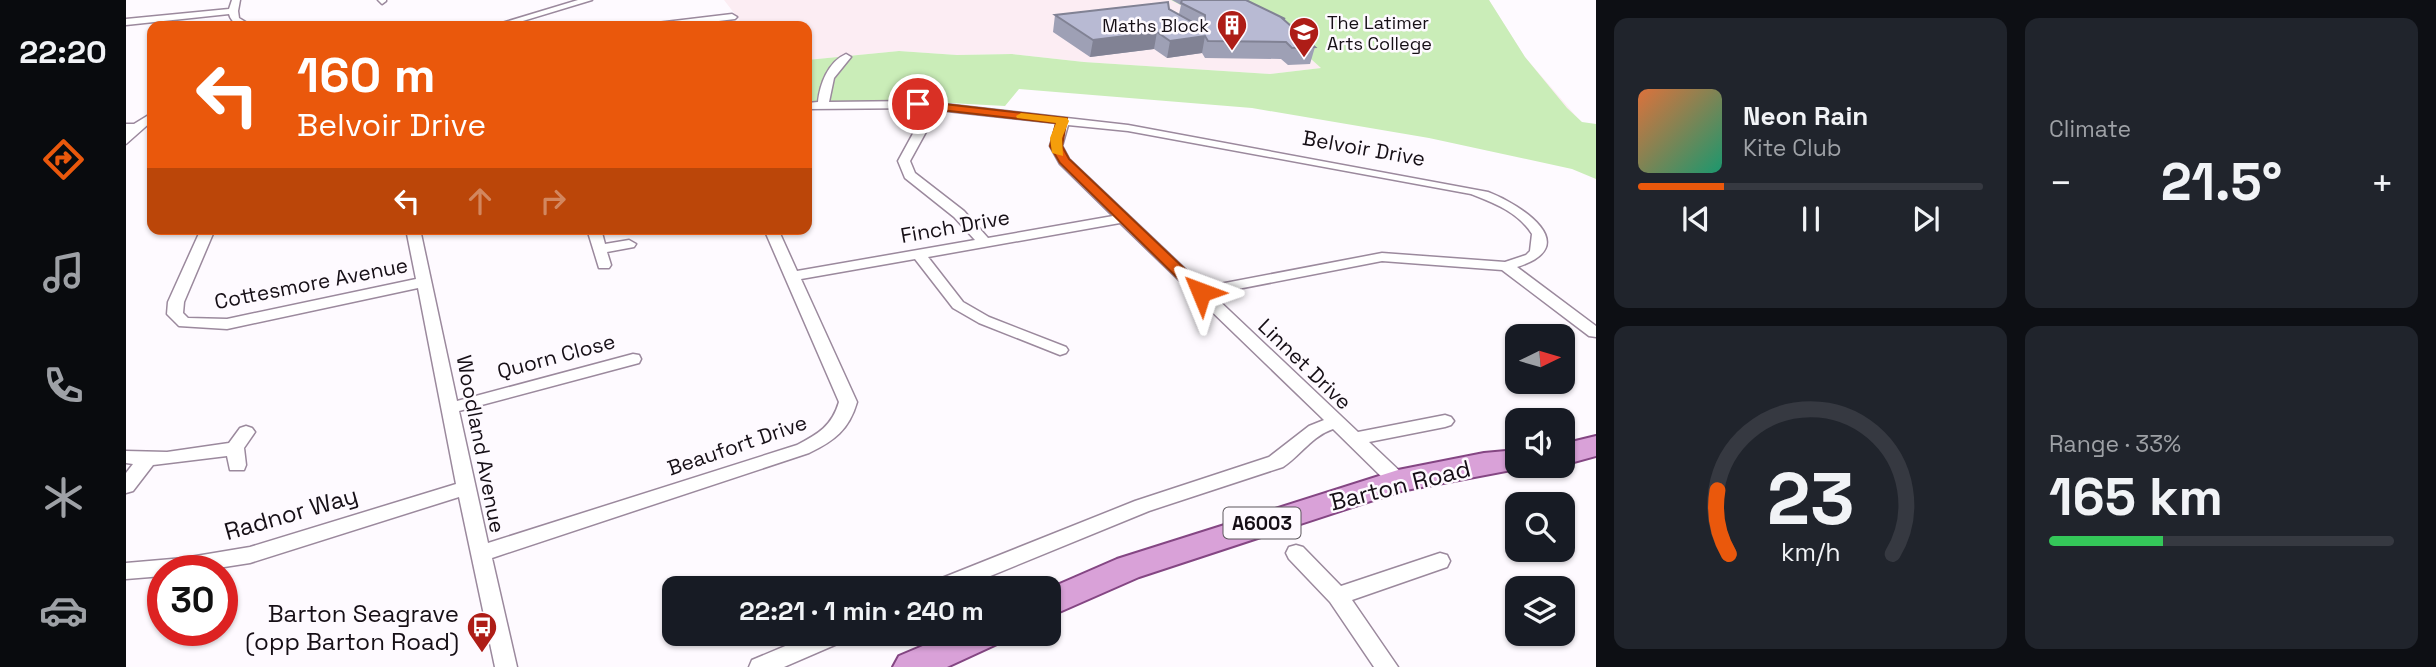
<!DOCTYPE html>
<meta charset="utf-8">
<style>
:root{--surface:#171b24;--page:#20242c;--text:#f1f3f6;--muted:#9ea1a6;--line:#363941;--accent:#ea580c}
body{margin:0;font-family:"Space Grotesk",sans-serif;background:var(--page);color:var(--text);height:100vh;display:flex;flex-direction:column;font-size:26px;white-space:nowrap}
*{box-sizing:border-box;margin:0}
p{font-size:23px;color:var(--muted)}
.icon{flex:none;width:38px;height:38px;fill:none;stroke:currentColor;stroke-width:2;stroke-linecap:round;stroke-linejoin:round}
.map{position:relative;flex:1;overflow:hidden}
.details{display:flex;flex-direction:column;gap:18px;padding:18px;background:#0d0f14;width:840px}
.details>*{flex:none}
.top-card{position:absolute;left:21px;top:21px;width:665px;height:214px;border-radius:14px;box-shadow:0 2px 5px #0004;background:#ea580c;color:#fff;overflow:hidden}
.needle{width:46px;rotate:85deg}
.tools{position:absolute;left:1379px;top:324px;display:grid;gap:14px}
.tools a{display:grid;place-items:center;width:70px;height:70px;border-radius:14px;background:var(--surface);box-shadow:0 2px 5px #0004;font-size:35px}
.speed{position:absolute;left:21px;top:555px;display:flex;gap:14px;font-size:35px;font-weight:700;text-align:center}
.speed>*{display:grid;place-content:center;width:91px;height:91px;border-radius:50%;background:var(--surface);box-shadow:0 2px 5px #0004;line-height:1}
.speed .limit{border:10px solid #d22;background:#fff;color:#111}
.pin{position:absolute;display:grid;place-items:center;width:60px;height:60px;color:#fff;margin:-30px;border:4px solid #fff;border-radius:50%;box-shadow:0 2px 7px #0007}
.me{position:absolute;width:77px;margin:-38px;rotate:314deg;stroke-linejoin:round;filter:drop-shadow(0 0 5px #0008)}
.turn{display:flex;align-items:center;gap:24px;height:147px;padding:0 35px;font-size:32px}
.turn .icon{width:91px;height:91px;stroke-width:2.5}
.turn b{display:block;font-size:49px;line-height:60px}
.lanes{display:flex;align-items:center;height:66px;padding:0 35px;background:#0003;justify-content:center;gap:35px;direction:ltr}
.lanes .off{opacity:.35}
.big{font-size:52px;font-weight:700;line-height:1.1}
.details .tile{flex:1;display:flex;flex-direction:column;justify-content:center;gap:10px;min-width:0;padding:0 24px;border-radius:14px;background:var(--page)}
.details .dial{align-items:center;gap:0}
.dial svg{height:182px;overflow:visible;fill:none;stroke:var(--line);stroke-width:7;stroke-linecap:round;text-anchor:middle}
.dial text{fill:var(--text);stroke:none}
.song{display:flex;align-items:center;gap:21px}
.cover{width:84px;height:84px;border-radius:10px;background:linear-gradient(135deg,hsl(20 70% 55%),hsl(160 70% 35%))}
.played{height:7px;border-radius:4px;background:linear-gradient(90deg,var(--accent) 25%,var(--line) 25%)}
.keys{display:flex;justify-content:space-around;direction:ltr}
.heat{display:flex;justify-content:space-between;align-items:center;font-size:38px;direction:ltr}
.charge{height:10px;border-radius:5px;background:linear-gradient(90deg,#34c759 33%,var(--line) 0)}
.details .tiles{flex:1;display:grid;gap:18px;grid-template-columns:repeat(2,1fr)}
.trip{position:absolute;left:536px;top:576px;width:399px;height:70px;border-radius:14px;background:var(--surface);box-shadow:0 2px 5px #0004;font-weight:700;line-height:70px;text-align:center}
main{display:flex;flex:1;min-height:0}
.tab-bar{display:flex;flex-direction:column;width:126px;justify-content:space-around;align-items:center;background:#090b0e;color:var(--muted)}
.tab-bar .icon{width:49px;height:49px}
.tab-bar .active{color:var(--accent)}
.tab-bar b{font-size:32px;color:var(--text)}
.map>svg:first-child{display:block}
.education{fill:#fcedf3}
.green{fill:#caedb8}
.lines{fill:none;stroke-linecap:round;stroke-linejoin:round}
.minor-casing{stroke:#9b899d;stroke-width:3}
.primary-casing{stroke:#844683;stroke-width:4}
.minor{fill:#fff;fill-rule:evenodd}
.primary{fill:#d9a1d8;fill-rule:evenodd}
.wall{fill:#9ea0b5}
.shaded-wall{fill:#818294}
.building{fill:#b8bad3;stroke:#818294;stroke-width:2}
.route{fill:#ea580c;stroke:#983908;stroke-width:2}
.slow{fill:#f59e0b}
.labels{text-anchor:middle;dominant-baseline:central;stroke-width:5;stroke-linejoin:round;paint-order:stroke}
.far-poi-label{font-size:18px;fill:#160f16;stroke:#fefaff;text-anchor:start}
.shield{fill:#fefaff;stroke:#5c565c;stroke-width:2}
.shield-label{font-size:19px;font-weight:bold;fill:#160f16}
.street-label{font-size:21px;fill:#160f16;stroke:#fefaff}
.near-street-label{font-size:24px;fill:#160f16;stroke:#fefaff}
.near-poi-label{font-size:24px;fill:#160f16;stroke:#fefaff;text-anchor:end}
</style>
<main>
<nav class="tab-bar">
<b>22:20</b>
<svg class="icon active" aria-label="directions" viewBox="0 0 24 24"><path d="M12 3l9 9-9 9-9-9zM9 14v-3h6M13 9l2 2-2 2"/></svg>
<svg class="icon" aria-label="music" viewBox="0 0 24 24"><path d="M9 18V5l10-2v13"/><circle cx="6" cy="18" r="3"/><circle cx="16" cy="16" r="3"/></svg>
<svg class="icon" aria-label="phone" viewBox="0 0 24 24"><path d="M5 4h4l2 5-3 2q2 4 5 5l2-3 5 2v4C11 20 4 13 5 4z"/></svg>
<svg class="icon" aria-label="climate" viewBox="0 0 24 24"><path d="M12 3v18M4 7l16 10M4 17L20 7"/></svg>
<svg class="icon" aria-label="car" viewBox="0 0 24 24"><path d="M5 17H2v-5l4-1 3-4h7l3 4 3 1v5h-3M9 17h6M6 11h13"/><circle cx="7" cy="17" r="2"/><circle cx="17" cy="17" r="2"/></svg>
</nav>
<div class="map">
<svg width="1470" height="667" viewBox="0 0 1470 667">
<rect width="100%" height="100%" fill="#fefaff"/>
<path class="education" d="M 598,0 L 1363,0 L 1399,57 L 1456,123 L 1195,68 L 1144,74 L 958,62 L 886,54 L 831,55 L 773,51 L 681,60 L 681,26 L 618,26 Z"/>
<path class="green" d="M 1045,0 L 1363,0 L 1399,57 L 1441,108 L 1456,122 L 1470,124 L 1470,179 L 1446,169 L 1303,138 L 1126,108 L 893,89 L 879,106 L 767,100 L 697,105 L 681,104 L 681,60 L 773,51 L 831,55 L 886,54 L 958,62 L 1144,74 L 1195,68 L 1175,50 L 1066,11 Z"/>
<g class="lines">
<g class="minor-casing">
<path id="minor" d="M 106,0 L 114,0 L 112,11 L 113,18 L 126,26 C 115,26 106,25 103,14 L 0,25 L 0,19 L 103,9 Z
M 252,0 L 260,0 L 260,1 L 256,4 Z
M 452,0 L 466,0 L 380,26 L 366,26 Z
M 606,14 L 611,17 L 609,19 L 552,26 L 526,26 L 531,23 Z
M 720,54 L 725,57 L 708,78 L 703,102 L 791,101 L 1002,125 L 1362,192 C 1396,205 1458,246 1391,267 L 1470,326 L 1470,337 L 1463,336 L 1376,270 L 1256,261 L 1086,294 L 1232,432 L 1319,415 L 1325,417 L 1328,421 L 1325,425 L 1319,427 L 1243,442 L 1279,476 L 1281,481 L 1279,486 L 1272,488 L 1265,486 L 1207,429 C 1186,436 1175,455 1157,467 L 1023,511 L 835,588 L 802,588 L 806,582 L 1009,501 L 1143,457 L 1183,426 L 1198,420 L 994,223 L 802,257 L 837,302 L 863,317 L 940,347 L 942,350 L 940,353 L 934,355 L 853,323 L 827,308 L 789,259 L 675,279 L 731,402 C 723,430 708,441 683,453 L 366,558 L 391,667 L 369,667 L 333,497 L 124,563 L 79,570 L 37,570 L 37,576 L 0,579 L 0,563 L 58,558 L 124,547 L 330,484 L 292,288 L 101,329 L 53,326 L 41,314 L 42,302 L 75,229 L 89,229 L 58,302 L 57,313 L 62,318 L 101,319 L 290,279 L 280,229 L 294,229 L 331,401 L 507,354 L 513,355 L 515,359 L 513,363 L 333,411 L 362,543 L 671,445 C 692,434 706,426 713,402 L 638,229 L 652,229 L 671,271 L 849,240 L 828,217 L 779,178 L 772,161 L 801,108 L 681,109 L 681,103 L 692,102 C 694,84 702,62 720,54 ZM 812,110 L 931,123 L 924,146 L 934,164 L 987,216 L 862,238 L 838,211 L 789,173 L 784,161 ZM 942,125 L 1002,131 L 1345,194 C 1368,203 1392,212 1406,234 L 1404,251 L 1400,255 L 1379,262 L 1256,253 L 1078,287 L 943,159 L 936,146 Z
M 26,113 L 26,121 L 0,144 L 0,124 L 8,124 Z
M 461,229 L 475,229 L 479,244 L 503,240 L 510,244 L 508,247 L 481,252 L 485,265 L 483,268 L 473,268 Z
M 120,426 L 126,428 L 129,432 L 118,448 L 120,465 L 118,470 L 104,470 L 101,456 L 27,465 L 7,491 L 0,493 L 0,473 L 7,464 L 0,463 L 0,451 L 41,452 L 103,443 L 114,428 Z
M 1170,545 L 1177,547 L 1215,586 L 1314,553 L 1321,555 L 1324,561 L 1321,567 L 1226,600 L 1272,667 L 1248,667 L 1204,602 L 1163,559 L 1160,553 L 1163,547 Z
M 688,634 L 721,634 L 718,641 L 658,667 L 623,667 L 626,660 Z"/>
</g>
<g class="primary-casing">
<path id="primary" d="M 1470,436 L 1470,456 L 1437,465 L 1437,444 Z
M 1391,450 L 1391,466 L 1401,467 L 1275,491 L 1013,577 L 922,617 L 922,589 L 991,559 L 1272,470 L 1358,453 Z
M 825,634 L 876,634 L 871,644 L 821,667 L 767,667 L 773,656 Z"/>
</g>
<use href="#minor" class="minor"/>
<use href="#primary" class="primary"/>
</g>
<path class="wall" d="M 1046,0 L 1120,0 L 1159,19 L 1159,21 L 1189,47 L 1184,64 L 1162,65 L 1155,59 L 1079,58 L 1076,53 L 1041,58 L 1028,49 L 964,57 L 927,32 L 929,15 L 1053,14 L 1055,5 Z"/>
<path class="shaded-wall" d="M 1031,32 L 1028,49 L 964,57 L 967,40 Z
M 1079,36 L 1076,53 L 1041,58 L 1044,41 Z"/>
<path class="building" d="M 1056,0 L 1120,0 L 1159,19 L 1157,19 L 1189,47 L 1166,48 L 1160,42 L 1082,41 L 1079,36 L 1044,41 L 1031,32 L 967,40 L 929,15 L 1042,2 L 1043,9 L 1070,24 L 1079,23 L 1079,15 L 1055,3 Z"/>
<path class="route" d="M 792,101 L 941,118 L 936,146 L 943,159 L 1083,292 L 1081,296 L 1070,296 L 934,163 L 924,146 L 930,123 L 788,107 L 786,104 Z"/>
<path class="slow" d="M 895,113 L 941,118 L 943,121 L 936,138 L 937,156 L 926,153 L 924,138 L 930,123 L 891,118 L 890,116 Z"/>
<defs>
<g id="building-pin" transform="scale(1.575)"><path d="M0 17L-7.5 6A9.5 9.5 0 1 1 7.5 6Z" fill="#ae1d17" stroke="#fefaff"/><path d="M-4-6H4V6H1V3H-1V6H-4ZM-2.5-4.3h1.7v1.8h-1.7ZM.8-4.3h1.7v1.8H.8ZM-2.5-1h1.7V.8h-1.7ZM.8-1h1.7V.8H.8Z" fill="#fff"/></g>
<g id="school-pin" transform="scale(1.575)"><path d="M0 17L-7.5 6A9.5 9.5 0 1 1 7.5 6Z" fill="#ae1d17" stroke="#fefaff"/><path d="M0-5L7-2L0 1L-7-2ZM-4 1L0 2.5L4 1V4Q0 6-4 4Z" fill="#fff"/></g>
<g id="bus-pin" transform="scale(1.575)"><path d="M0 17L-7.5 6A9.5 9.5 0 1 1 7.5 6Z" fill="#ae1d17" stroke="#fefaff"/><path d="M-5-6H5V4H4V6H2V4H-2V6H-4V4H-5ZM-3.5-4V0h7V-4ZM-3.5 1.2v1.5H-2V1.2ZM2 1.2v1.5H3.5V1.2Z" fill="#fff"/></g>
</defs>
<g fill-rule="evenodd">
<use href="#building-pin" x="1106" y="25"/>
<use href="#school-pin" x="1178" y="32"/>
<use href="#bus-pin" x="356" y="627"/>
</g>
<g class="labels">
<g class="far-poi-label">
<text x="1201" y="22">The Latimer<tspan x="1201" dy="21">Arts College</tspan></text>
<text x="1083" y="25" text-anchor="end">Maths Block</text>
</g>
<rect class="shield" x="1097.5" y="507.5" width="77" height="31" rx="5"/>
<g class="shield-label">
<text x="1136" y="523">A6003</text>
</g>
<g class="street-label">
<text transform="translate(1238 148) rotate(10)">Belvoir Drive</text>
<text transform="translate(829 226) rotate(-10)">Finch Drive</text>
<text transform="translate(185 283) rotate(-11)">Cottesmore Avenue</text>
<text transform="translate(430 356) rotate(-15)">Quorn Close</text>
<text transform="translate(1179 364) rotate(44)">Linnet Drive</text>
<text transform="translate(355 444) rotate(79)">Woodland Avenue</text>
<text transform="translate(611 445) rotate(-19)">Beaufort Drive</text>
</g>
<g class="near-street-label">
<text transform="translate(1274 485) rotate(-14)">Barton Road</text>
<text transform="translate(165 513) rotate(-16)">Radnor Way</text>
</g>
<g class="near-poi-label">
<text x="333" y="613">Barton Seagrave<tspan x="333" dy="28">(opp Barton Road)</tspan></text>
</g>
</g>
</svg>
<div class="tools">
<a><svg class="needle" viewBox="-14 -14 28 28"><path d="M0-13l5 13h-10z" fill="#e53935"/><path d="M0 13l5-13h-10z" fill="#9ea1a6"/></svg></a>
<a><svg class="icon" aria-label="sound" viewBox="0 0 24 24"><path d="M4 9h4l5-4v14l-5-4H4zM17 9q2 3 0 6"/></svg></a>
<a><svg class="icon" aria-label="search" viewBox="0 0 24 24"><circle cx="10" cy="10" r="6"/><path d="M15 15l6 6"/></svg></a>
<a><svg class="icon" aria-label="layers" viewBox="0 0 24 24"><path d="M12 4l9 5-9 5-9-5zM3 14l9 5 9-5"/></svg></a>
</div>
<div class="speed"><div class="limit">30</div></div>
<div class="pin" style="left:792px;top:104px;background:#d93025"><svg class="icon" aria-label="arrive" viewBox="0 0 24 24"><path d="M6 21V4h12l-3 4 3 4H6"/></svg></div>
<svg class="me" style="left:1075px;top:292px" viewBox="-20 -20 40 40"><path d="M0-17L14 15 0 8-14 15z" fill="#ea580c" stroke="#fff" stroke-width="4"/></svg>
<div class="trip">22:21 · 1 min · 240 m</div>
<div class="top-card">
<div class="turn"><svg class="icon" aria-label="left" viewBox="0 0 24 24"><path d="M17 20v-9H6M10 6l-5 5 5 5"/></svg><div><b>160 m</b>Belvoir Drive</div></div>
<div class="lanes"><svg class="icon" aria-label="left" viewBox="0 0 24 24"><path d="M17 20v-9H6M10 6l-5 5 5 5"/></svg><svg class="icon off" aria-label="ahead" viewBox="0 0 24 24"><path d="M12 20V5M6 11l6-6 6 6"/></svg><svg class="icon off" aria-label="right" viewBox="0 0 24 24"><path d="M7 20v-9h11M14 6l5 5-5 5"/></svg></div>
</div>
</div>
<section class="details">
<div class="tiles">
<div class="tile">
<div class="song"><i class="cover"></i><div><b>Neon Rain</b><p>Kite Club</p></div></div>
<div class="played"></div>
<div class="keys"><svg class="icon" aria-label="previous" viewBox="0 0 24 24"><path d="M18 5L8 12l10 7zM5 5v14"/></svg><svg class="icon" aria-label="pause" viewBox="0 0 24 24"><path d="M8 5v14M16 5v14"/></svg><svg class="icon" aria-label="next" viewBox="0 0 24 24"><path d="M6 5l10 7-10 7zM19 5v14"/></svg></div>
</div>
<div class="tile"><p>Climate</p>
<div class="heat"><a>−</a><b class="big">21.5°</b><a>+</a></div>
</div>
<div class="tile dial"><svg viewBox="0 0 100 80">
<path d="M14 69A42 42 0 1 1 86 69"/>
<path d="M14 69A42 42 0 0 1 9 41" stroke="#ea580c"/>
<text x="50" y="56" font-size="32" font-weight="700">23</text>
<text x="50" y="72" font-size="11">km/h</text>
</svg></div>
<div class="tile"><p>Range · 33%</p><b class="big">165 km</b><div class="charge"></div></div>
</div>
</section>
</main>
